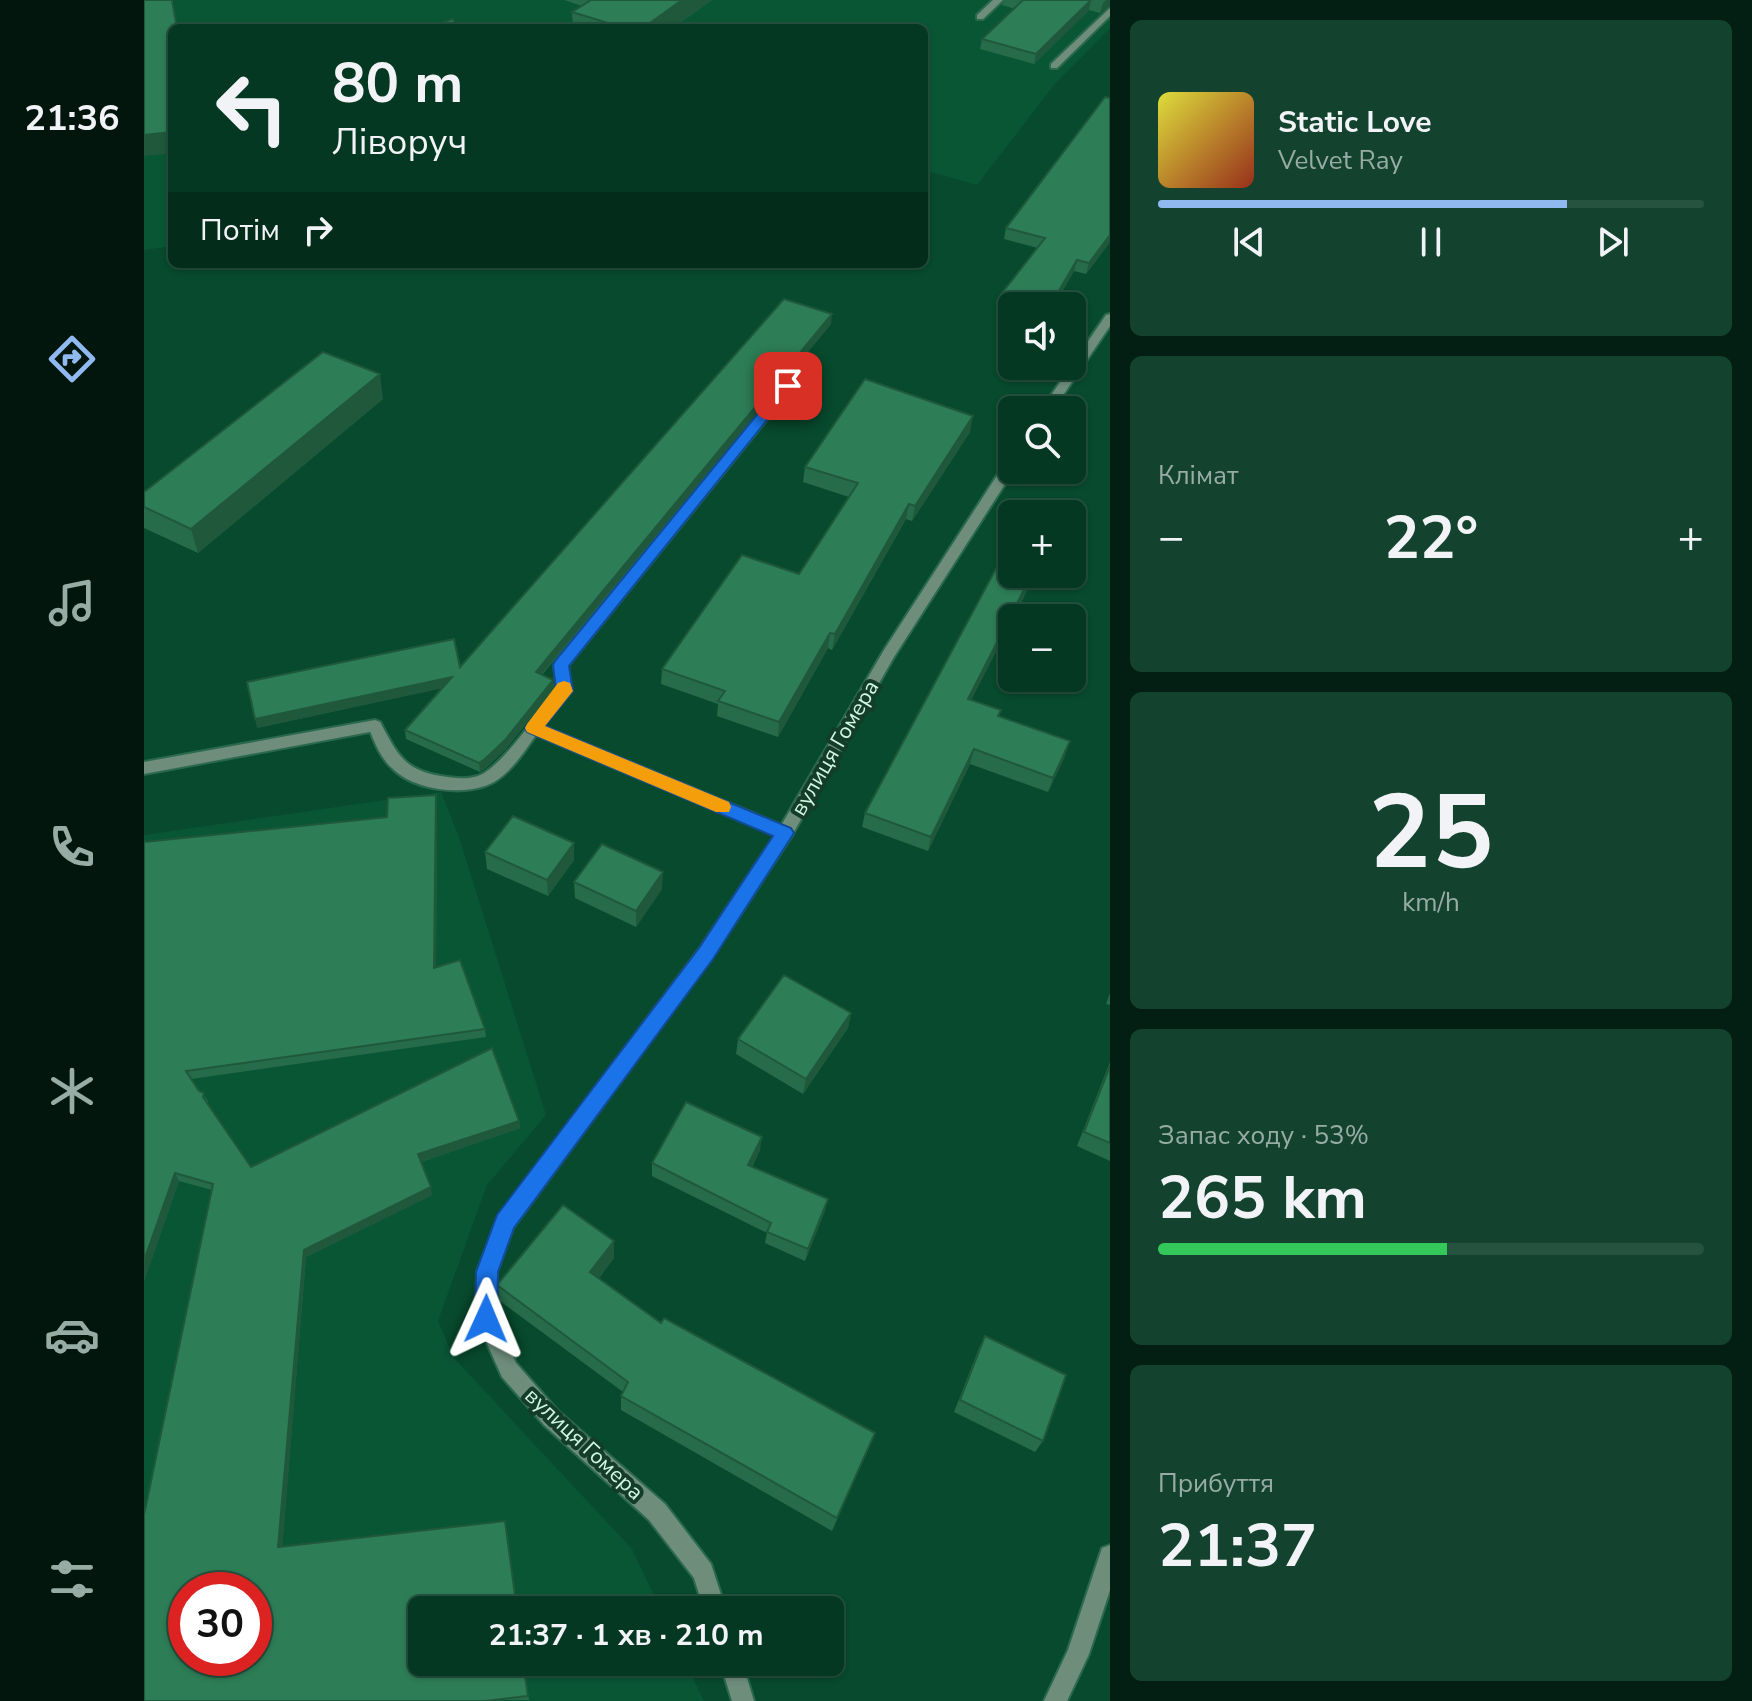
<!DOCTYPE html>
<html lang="uk">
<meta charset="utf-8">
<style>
:root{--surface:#053822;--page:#13432f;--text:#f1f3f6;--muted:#97aca5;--line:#265240;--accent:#90b9f0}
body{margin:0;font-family:"Nunito Sans",sans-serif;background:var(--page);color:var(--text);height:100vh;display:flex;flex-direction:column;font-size:30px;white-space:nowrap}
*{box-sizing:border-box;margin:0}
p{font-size:26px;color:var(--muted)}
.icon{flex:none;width:44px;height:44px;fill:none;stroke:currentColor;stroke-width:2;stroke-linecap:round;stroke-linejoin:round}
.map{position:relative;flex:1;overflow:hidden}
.side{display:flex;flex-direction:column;gap:20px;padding:20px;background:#031f13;width:642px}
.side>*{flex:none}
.guide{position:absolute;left:24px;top:24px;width:760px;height:244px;border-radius:12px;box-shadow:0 2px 6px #0004,0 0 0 2px var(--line);background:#053822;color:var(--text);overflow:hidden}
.controls{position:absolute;left:854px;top:292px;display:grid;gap:16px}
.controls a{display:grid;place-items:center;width:88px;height:88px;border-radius:12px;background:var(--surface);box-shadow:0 2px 6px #0004,0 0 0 2px var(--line);font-size:40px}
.speed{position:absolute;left:24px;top:1572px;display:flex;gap:16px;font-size:40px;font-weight:700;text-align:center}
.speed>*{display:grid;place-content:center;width:104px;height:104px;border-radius:50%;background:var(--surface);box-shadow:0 2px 6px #0004,0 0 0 2px var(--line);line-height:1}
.speed .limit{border:12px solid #d22;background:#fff;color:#111}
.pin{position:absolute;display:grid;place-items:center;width:68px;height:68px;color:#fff;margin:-34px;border-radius:16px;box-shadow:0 4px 12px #0006}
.me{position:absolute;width:88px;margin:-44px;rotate:1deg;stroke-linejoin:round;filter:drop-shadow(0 0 6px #0008)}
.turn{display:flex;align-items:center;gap:28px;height:168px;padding:0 32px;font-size:36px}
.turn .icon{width:104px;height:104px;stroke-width:2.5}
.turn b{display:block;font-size:56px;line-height:68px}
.then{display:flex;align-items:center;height:76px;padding:0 32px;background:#0003;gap:16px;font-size:30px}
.big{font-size:60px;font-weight:700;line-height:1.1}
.side .tile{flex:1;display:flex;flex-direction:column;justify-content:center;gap:12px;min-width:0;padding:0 28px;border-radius:12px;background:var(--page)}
.side .dial{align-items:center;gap:0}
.dial b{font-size:104px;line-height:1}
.song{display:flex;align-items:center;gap:24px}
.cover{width:96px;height:96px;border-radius:12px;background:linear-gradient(135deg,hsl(60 70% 55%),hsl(10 70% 35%))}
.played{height:8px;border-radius:4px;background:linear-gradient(90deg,var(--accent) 75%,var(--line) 75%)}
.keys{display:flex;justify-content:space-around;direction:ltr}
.heat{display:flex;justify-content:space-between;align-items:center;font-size:44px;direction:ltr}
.charge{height:12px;border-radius:6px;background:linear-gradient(90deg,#34c759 53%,var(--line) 0)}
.trip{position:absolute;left:264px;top:1596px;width:436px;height:80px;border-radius:12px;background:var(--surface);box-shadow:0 2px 6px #0004,0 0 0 2px var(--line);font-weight:700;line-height:80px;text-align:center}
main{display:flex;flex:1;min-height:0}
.tabs{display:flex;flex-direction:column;width:144px;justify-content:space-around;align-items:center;background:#02160e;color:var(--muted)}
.tabs .icon{width:56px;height:56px}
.tabs .selected{color:var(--accent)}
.tabs b{font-size:36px;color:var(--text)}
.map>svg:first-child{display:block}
.built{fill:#095635;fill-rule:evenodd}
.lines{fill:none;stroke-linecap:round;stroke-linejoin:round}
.service-casing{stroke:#2b694d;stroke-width:4}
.minor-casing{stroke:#2b694d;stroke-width:4}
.service{fill:#6e8d7b;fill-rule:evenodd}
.minor{fill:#6e8d7b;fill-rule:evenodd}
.wall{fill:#276c4a}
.shaded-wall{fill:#20583c}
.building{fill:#2d7d56;stroke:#20583c;stroke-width:2;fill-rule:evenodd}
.route{fill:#1a73e8;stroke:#114b97;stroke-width:2}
.slow{fill:#f59e0b}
.labels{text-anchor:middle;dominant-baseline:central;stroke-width:8;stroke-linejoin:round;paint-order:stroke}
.street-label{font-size:22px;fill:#d1f7e0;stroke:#133d28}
</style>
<main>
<nav class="tabs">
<b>21:36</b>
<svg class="icon selected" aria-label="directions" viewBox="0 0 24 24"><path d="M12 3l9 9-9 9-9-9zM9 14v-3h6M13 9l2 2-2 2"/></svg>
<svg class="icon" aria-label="music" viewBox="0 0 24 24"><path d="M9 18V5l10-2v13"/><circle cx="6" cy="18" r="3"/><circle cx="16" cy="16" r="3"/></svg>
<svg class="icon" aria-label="phone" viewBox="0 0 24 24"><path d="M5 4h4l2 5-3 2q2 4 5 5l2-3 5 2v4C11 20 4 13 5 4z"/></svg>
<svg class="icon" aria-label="climate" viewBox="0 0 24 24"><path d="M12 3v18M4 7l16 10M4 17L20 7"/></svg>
<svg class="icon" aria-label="car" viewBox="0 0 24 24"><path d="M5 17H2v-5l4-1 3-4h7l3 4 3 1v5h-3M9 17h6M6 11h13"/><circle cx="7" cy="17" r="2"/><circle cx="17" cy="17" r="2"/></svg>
<svg class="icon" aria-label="filters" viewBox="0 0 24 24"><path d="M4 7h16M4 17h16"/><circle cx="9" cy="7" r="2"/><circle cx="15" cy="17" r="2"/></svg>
</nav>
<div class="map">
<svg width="966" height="1701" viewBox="0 0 966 1701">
<rect width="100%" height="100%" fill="#074a2d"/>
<path class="built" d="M 0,0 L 966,0 L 966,28 L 910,85 L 833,185 L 780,170 L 780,28 L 28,28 L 28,246 L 0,250 Z
M 297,792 L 315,837 L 402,1115 L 343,1185 L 294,1321 L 310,1358 L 488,1549 L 517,1610 L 278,1610 L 278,1662 L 541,1662 L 560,1701 L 0,1701 L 0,835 ZM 42,1590 L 110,1590 L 110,1658 L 42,1658 Z"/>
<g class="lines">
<g class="service-casing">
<path id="service" d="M 849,0 L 859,0 L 839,19 L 833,19 L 833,15 Z
M 966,8 L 966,16 L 913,68 L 907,68 L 907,64 Z
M 662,359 L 666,360 L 666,366 L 424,666 L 427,691 L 399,726 L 647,829 L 649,833 L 647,837 L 635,837 L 392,735 C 380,752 368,771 350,782 C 323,797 271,791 249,769 C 236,758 230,741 224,726 L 226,722 L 236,722 C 253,753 259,770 297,776 C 308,778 322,780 334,776 C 357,768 395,711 413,690 L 410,665 L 412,661 L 658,360 Z"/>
</g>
<g class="minor-casing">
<path id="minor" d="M 966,314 L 966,326 L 909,410 L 897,410 L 962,315 Z
M 868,459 L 870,470 L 750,657 L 647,837 L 568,958 L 369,1228 L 353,1272 L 352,1319 L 372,1363 L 414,1411 L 521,1504 L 567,1564 L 582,1610 L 560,1610 L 550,1578 L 505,1520 L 400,1425 L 358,1377 L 332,1319 L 333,1272 L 354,1217 L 556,948 L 635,829 L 740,650 L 863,460 Z
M 231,720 L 236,722 L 238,726 L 236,730 L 0,774 L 0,762 Z
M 966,1545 L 966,1590 L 945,1654 L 923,1701 L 900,1701 L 924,1650 L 958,1548 Z
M 576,1662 L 598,1662 L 610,1701 L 588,1701 Z"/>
</g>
<use href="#service" class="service"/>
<use href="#minor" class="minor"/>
</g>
<path class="wall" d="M 420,0 L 568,0 L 529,28 L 429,28 L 428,12 L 438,6 Z
M 859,0 L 966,0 L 956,13 L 945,10 L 890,64 L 836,49 L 838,39 L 871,9 L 858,5 Z
M 966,98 L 966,242 L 942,274 L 930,271 L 910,306 L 868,306 L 868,308 L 856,305 L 858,293 L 894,248 L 860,239 L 862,228 Z
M 687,324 L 398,675 L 409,680 L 410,689 L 362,749 L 342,768 L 336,772 L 262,739 L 261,730 L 298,688 L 113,728 L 316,667 Z
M 239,399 L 54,553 L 0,528 L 0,492 Z
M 826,432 L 768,521 L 762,519 L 688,650 L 684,648 L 634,737 L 573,716 L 574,704 L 517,684 L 518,669 L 655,574 L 705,497 L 659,482 L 661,467 Z
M 888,581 L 827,700 L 921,756 L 904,792 L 826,764 L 784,851 L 718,827 L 721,813 Z
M 293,804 L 292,968 L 341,1029 L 342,1037 L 47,1079 L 64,1101 L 63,1103 L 107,1167 L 375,1121 L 376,1128 L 277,1162 L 288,1195 L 162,1257 L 138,1547 L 380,1662 L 385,1700 L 0,1701 L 68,1190 L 35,1181 L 0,1281 L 0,842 L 243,817 Z
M 430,843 L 430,860 L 404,896 L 343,869 L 341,852 Z
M 430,882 L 518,889 L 492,927 L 431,898 Z
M 966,993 L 966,1005 L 962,1004 Z
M 707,1013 L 704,1028 L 659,1094 L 592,1054 L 594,1039 Z
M 966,1062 L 966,1161 L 933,1146 Z
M 616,1150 L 608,1167 L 681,1211 L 661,1261 L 621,1243 L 623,1233 L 508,1176 L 508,1163 Z
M 470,1241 L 470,1258 L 455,1278 L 517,1323 L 725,1447 L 688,1531 L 477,1410 L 477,1396 L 479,1392 L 356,1301 L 353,1285 Z
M 841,1336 L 899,1441 L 891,1452 L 810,1412 L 835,1348 Z"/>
<path class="shaded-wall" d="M 538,0 L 568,0 L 529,28 L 499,28 Z
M 947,0 L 945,10 L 890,64 L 892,54 Z
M 962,0 L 966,0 L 966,5 L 956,13 L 959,3 Z
M 28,132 L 28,153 L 0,156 L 0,135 Z
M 966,235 L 966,242 L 942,274 L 945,263 Z
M 933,260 L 930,271 L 910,306 L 906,306 Z
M 688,314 L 687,324 L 392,681 L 392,672 Z
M 236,374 L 239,399 L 54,553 L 47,529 Z
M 829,416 L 826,432 L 768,521 L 771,506 Z
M 765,504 L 762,519 L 688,650 L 691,634 Z
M 888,574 L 890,574 L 888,581 L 820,714 L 824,699 Z
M 686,633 L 684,648 L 634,737 L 635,722 Z
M 308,677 L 309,686 L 113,728 L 111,719 Z
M 409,680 L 410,689 L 362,749 L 342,768 L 336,772 L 335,763 Z
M 926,741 L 921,756 L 904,792 L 909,778 Z
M 830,749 L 826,764 L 784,851 L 787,837 Z
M 292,795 L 293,804 L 292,977 L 290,968 Z
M 430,843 L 430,860 L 404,896 L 403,880 Z
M 519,872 L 518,889 L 492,927 L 492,911 Z
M 707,1013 L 704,1028 L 659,1094 L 662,1079 Z
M 375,1121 L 376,1128 L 276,1162 L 274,1154 Z
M 618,1137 L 616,1150 L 602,1177 L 604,1165 Z
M 31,1173 L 35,1181 L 0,1281 L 0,1261 Z
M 287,1187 L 288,1195 L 162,1257 L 138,1552 L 134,1547 L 160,1250 Z
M 684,1199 L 681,1211 L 661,1261 L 664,1249 Z
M 470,1241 L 470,1258 L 447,1288 L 446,1272 Z"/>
<path class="building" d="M 0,0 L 28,0 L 33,28 L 28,28 L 28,132 L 0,135 Z
M 447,0 L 538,0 L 499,28 L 480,28 L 428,12 Z
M 879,0 L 947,0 L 892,54 L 838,39 Z
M 309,19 L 312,28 L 282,28 Z
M 961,97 L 966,98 L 966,235 L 945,263 L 933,260 L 906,306 L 858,293 L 901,238 L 862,228 Z
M 640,299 L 688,314 L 392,672 L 409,680 L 361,740 L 341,759 L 335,763 L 261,730 L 308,677 L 111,719 L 103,682 L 310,639 L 316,667 Z
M 179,352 L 236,374 L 47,529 L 0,507 L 0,492 Z
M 721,379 L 829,416 L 771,506 L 765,504 L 691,634 L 686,633 L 635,722 L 574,701 L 581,691 L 518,669 L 598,555 L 655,574 L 714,483 L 661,467 Z
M 862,550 L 868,553 L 868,574 L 888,574 L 824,699 L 857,710 L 854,716 L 926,741 L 909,778 L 830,749 L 787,837 L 721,813 Z
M 292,795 L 290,968 L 316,960 L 341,1029 L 42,1071 L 55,1091 L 60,1093 L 59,1097 L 107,1167 L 348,1048 L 375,1121 L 274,1154 L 287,1187 L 160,1250 L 134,1547 L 361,1521 L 373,1610 L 278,1610 L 278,1662 L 379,1662 L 384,1696 L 341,1701 L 0,1701 L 0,1515 L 69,1184 L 31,1173 L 0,1261 L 0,842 L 243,817 L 244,798 ZM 42,1590 L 110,1590 L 110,1658 L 42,1658 Z
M 369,816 L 430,843 L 403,880 L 341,852 Z
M 458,844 L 519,872 L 492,911 L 430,882 Z
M 640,975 L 707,1013 L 662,1079 L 594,1039 Z
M 966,1066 L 966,1143 L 940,1132 Z
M 542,1102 L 618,1137 L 604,1165 L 684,1199 L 664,1249 L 623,1232 L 627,1223 L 508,1163 Z
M 419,1205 L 470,1241 L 446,1272 L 517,1323 L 520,1318 L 731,1433 L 693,1518 L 477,1396 L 484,1382 L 353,1285 Z
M 841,1336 L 922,1375 L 899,1441 L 816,1400 Z"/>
<path class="route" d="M 644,382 L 648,383 L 648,389 L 425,666 L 429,691 L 401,726 L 647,828 L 650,833 L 569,959 L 370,1228 L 354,1272 L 353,1319 L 350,1326 L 342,1330 L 334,1326 L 331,1319 L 332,1272 L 353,1215 L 555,948 L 629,836 L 383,732 L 381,728 L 412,689 L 409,665 L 411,661 L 639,383 Z"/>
<path class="slow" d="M 420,681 L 426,683 L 429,691 L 401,726 L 585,802 L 587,807 L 585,812 L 572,812 L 383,732 L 381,728 L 383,724 L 414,683 Z"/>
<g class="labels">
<g class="street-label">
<text transform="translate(691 748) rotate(-60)">вулиця Гомера</text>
<text transform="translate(440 1444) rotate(43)">вулиця Гомера</text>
</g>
</g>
</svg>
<div class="controls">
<a><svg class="icon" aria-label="sound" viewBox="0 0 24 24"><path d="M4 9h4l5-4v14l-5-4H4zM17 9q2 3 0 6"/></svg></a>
<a><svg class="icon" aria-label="search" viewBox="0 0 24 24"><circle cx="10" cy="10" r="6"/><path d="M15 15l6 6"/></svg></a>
<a>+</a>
<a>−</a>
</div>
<div class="speed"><div class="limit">30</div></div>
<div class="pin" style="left:644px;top:386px;background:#d93025"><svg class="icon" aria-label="arrive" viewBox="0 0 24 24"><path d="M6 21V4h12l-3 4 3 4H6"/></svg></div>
<svg class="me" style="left:342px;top:1319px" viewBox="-20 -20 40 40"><path d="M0-17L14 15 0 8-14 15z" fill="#1a73e8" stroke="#fff" stroke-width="4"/></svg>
<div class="trip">21:37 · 1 хв · 210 m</div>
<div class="guide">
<div class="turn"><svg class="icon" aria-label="left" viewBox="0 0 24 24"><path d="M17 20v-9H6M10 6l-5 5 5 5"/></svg><div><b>80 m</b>Ліворуч</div></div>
<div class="then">Потім<svg class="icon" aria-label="right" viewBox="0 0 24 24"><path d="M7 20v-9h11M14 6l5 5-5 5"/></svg></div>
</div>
</div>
<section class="side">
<div class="tile">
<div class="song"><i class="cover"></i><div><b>Static Love</b><p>Velvet Ray</p></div></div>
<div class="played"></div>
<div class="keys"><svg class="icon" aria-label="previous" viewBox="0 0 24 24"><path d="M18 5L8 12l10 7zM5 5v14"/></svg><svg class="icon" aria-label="pause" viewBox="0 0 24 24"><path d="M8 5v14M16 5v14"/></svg><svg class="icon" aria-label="next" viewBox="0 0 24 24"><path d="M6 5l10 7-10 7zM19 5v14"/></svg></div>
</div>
<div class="tile"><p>Клімат</p>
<div class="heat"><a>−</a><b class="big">22°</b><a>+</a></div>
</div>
<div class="tile dial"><b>25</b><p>km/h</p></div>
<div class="tile"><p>Запас ходу · 53%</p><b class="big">265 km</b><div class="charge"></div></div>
<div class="tile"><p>Прибуття</p><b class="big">21:37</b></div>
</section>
</main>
